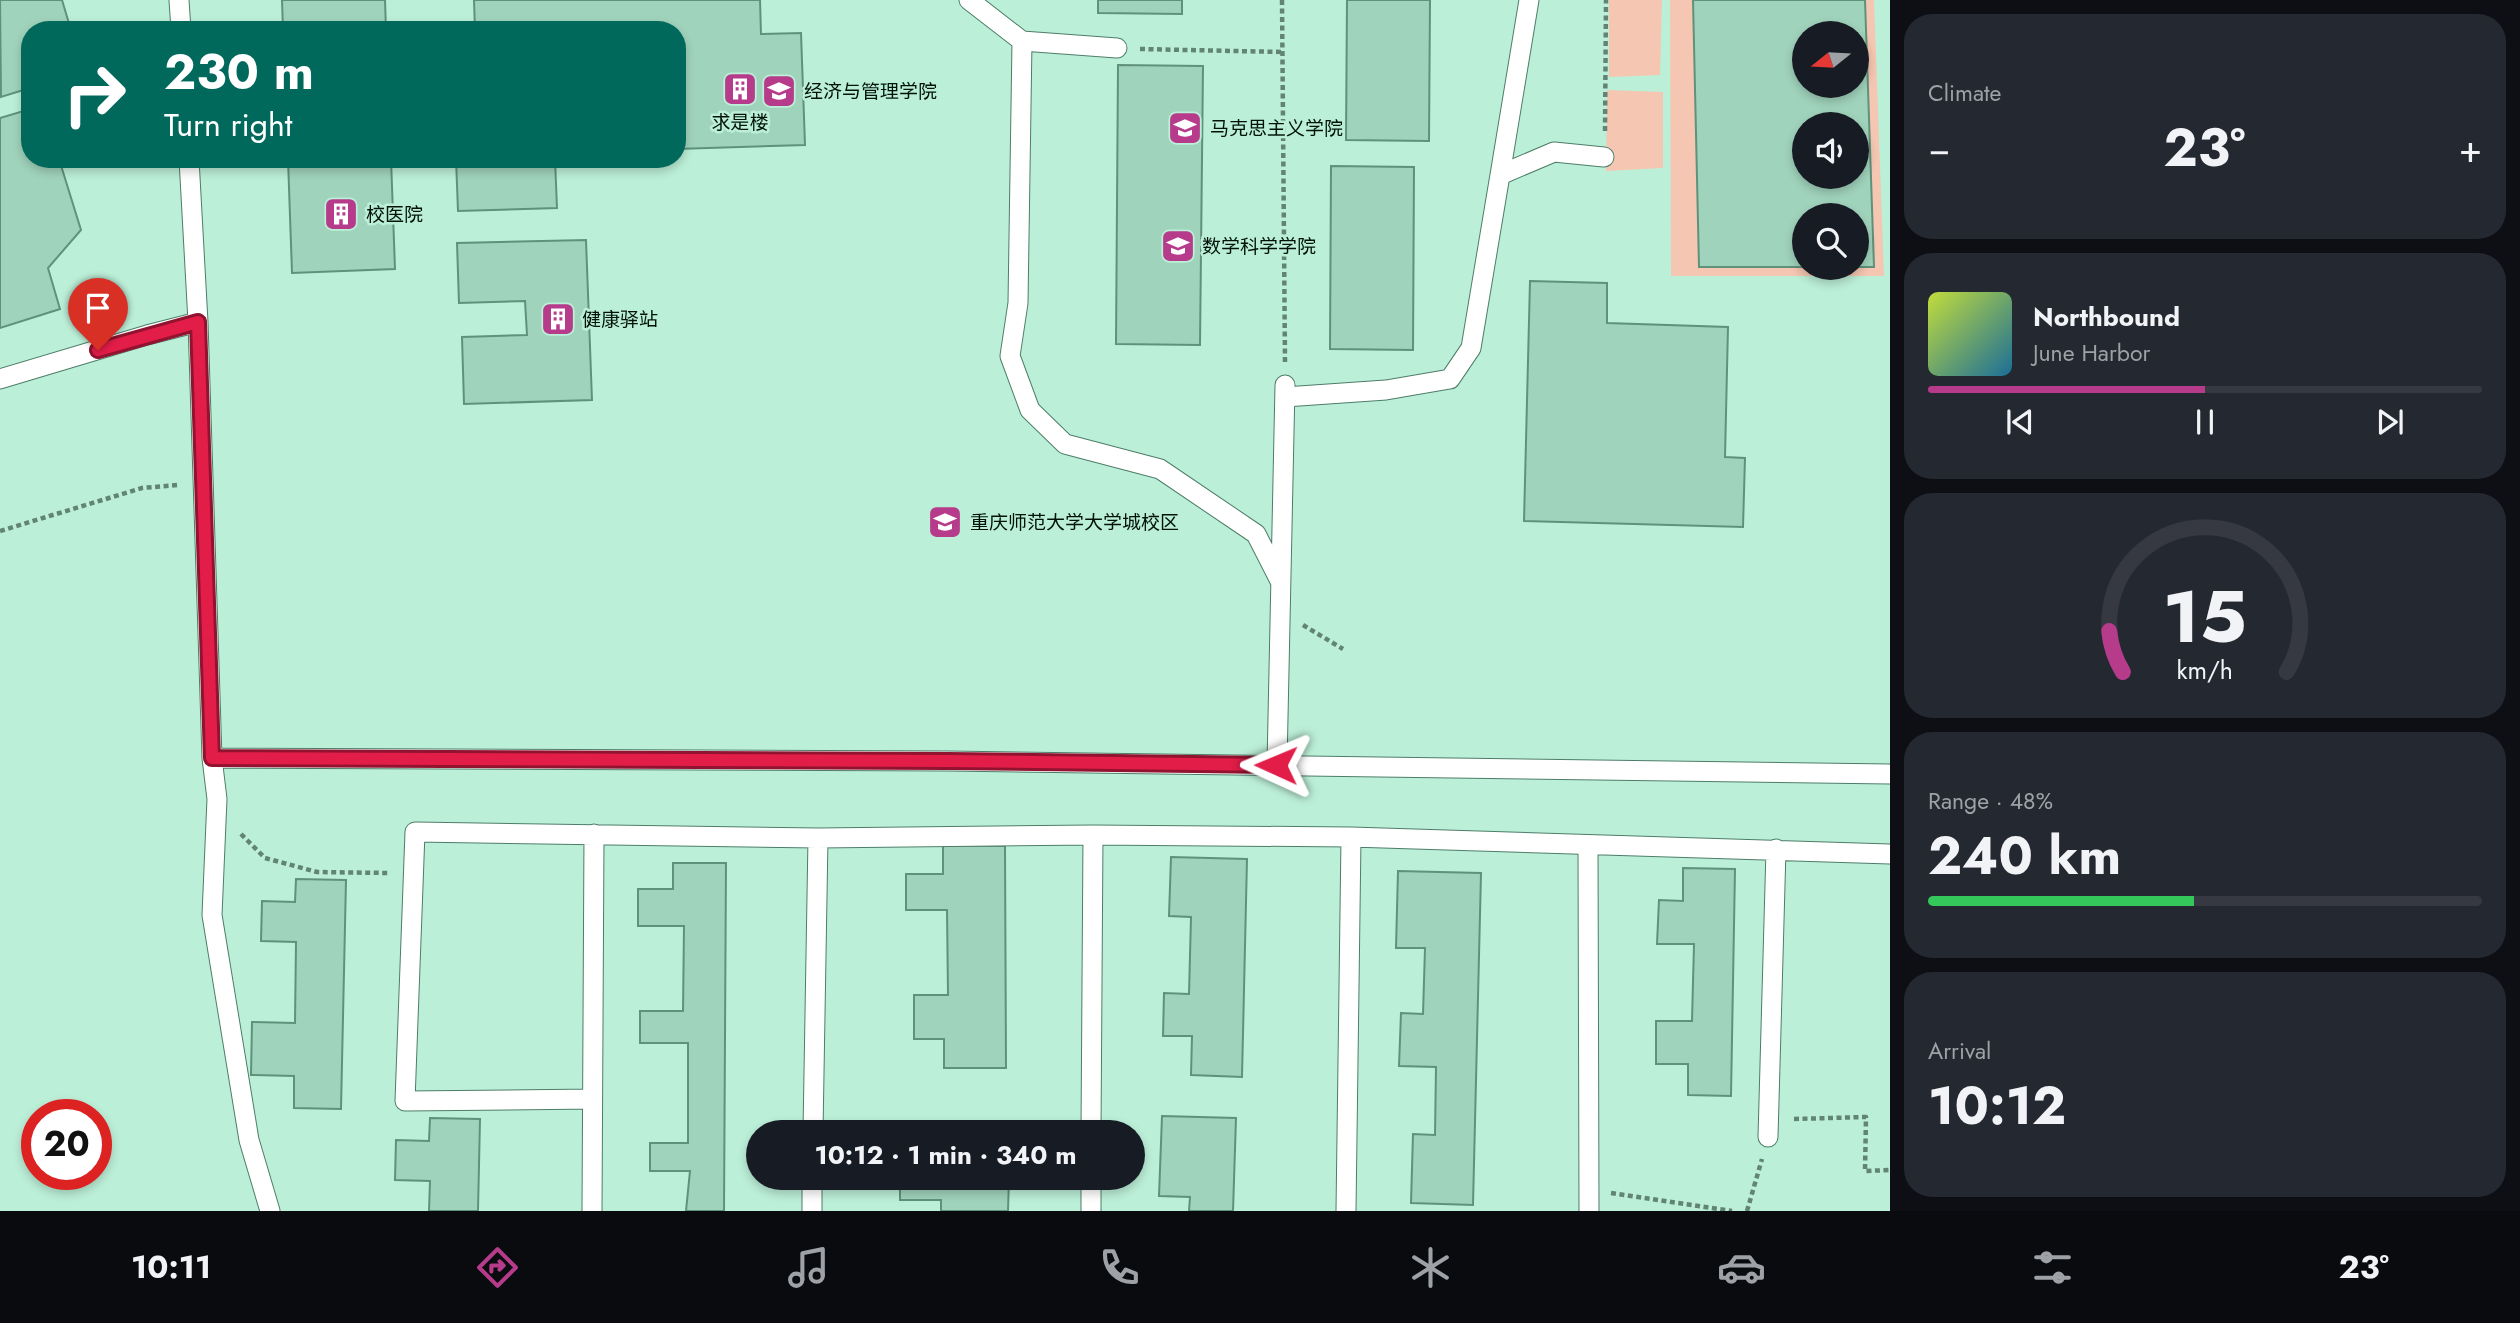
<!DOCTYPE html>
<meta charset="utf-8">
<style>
:root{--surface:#171b24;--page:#242831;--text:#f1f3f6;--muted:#9ea1a6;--line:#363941;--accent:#b73b8b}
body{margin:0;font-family:Jost,"Noto Sans SC",sans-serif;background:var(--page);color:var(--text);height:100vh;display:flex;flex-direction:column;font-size:26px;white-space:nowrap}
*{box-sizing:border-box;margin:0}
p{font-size:23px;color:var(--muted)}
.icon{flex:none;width:38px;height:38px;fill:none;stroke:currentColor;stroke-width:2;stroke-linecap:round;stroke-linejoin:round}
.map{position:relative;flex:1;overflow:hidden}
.panel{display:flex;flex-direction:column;gap:14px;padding:14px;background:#0d0f14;width:630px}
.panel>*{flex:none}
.banner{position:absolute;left:21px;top:21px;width:665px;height:147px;border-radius:28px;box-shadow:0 4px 10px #0003;background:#00695c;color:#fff;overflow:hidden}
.needle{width:46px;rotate:252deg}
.buttons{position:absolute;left:1792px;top:21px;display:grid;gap:14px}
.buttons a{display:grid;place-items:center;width:77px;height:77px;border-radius:50%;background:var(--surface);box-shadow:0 4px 10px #0003;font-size:35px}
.speed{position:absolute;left:21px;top:1099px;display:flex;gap:14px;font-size:35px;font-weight:700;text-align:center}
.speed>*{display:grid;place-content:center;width:91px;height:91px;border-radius:50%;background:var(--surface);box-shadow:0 4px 10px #0003;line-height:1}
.speed .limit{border:10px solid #d22;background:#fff;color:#111}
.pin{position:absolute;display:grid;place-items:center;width:60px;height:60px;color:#fff;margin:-72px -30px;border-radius:50% 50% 50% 0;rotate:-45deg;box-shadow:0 0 7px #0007}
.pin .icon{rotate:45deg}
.me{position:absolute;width:77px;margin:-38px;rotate:271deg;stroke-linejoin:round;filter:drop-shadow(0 0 5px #0008)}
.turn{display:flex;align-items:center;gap:24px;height:147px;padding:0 28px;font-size:32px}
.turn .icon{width:91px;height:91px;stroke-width:2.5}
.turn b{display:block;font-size:49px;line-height:60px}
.big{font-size:52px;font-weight:700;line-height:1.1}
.panel .widget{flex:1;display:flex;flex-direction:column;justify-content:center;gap:10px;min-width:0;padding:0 24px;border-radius:28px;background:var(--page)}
.panel .dial{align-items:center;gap:0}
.dial svg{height:182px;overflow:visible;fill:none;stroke:var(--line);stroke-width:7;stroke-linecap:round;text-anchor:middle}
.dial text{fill:var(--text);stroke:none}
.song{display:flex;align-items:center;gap:21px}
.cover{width:84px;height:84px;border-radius:10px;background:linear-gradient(135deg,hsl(70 70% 55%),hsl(200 70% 35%))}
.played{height:7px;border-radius:4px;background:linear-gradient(90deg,var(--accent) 50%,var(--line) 50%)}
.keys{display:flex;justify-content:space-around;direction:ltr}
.heat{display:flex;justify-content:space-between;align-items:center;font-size:38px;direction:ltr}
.charge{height:10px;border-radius:5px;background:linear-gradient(90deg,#34c759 48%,var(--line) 0)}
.trip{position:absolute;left:746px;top:1120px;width:399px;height:70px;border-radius:35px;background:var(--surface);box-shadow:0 4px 10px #0003;font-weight:700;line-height:70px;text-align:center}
.tab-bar{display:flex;height:112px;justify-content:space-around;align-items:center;background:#090b0e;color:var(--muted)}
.tab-bar .icon{width:49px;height:49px}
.tab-bar .selected{color:var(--accent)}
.tab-bar b{font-size:32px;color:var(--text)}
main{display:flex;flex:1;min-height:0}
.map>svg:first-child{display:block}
.green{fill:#f5c6b1;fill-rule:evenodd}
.building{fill:#a0d3bc;stroke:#60917b;stroke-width:2;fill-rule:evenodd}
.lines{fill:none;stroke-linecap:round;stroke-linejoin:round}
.lane-casing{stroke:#4d7d69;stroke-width:21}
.path{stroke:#628474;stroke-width:4.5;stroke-dasharray:5 3.5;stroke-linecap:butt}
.lane{stroke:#fff;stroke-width:19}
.route-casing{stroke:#92132f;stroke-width:18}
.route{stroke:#e11d48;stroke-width:12}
.labels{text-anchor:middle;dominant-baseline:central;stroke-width:5;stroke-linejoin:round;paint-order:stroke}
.poi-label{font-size:19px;fill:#01120a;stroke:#bcefd8;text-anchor:start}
</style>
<main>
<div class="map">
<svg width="1890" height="1211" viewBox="0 0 1890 1211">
<rect width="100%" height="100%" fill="#bcefd8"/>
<path class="green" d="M 1609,0 L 1662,0 L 1660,75 L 1609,77 Z
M 1670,0 L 1874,0 L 1884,276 L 1671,276 ZM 1804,33 L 1857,33 L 1857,86 L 1804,86 ZM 1804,124 L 1857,124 L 1857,177 L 1804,177 ZM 1804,215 L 1857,215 L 1857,268 L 1804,268 Z
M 1607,90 L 1663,92 L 1663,168 L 1606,171 Z"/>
<path class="building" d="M 0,0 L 62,0 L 71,30 L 30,30 L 30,88 L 1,97 Z
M 282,0 L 385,0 L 386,30 L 283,30 Z
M 474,0 L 760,0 L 761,34 L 801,33 L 805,145 L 677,149 L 677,30 L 475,30 Z
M 1098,0 L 1182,0 L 1182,14 L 1098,13 Z
M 1347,0 L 1430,0 L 1429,141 L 1346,140 Z
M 1693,0 L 1865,0 L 1874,267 L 1857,267 L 1857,215 L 1804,215 L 1804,267 L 1699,267 ZM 1804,33 L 1857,33 L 1857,86 L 1804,86 ZM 1804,124 L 1857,124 L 1857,177 L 1804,177 Z
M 1118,65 L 1203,66 L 1200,345 L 1116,344 Z
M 30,109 L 30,159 L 59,159 L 81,230 L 48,268 L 60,309 L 0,328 L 0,118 Z
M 288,159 L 391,159 L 395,269 L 292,273 Z
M 456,159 L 555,159 L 557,208 L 458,211 Z
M 1331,166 L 1414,167 L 1413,350 L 1330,349 Z
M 586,240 L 592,400 L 464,404 L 462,337 L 527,335 L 525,301 L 459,303 L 457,243 Z
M 1530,281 L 1607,283 L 1607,323 L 1728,327 L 1725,457 L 1745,458 L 1743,527 L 1524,521 Z
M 943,845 L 1005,846 L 1006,1068 L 944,1068 L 944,1039 L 914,1039 L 914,995 L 948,995 L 947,910 L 906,910 L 906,874 L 943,874 Z
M 1171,857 L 1247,859 L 1242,1077 L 1191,1075 L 1192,1036 L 1163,1036 L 1164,993 L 1189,994 L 1191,917 L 1169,916 Z
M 673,863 L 726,863 L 724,1211 L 686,1211 L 690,1171 L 650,1171 L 650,1143 L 688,1143 L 688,1043 L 640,1043 L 640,1011 L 683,1011 L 684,926 L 638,926 L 638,889 L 673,889 Z
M 1683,868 L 1735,869 L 1731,1096 L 1688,1095 L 1688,1064 L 1656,1064 L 1656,1021 L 1692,1021 L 1694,944 L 1657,944 L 1659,900 L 1683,901 Z
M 1398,871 L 1481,873 L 1473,1205 L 1411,1203 L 1413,1134 L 1435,1135 L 1436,1067 L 1399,1066 L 1401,1013 L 1423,1014 L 1425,948 L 1396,948 Z
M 296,879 L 346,880 L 341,1109 L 294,1108 L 294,1076 L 251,1075 L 252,1022 L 295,1023 L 296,942 L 261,941 L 262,901 L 295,902 Z
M 1162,1116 L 1236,1118 L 1233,1211 L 1189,1211 L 1190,1197 L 1159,1196 Z
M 430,1118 L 480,1119 L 478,1211 L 429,1211 L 430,1181 L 395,1180 L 396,1140 L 429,1141 Z
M 900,1178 L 1009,1178 L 1008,1211 L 941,1211 L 941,1200 L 900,1200 Z"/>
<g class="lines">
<g class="lane-casing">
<path id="lane" d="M 179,0 L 181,30
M 969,0 L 1022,41 L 1117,48
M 1022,41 L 1018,303 L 1010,356 L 1030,410 L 1065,444 L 1160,469 L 1256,534 L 1280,581
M 189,159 L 198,322 L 212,758 L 948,761 L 1890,774
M 1500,175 L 1529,0
M 0,379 L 147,335 L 198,322
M 1285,397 L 1386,390 L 1450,379 L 1471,348 L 1500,175 L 1554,152 L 1604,157
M 212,758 L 217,799 L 212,915 L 249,1140 L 270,1211
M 1277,765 L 1285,385
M 1093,835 L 1351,837 L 1890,854
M 1588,845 L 1589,1211
M 592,1099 L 405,1101 L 415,832 L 818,838 L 1093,835 L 1091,1132
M 813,1132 L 818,838
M 1768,1137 L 1776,849
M 592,1211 L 594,834
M 812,1211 L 812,1178
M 1091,1211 L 1091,1178
M 1346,1211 L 1351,837"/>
</g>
<path class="path" d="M 1282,0 L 1285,362
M 1140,49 L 1283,52
M 1605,131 L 1606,0
M 0,531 L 142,488 L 178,485
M 1303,625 L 1343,649
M 241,834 L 265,858 L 317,872 L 388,873
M 1794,1119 L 1866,1117 L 1865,1171 L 1890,1170
M 1611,1193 L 1732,1211
M 1747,1211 L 1762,1159"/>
<use href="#lane" class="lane"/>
</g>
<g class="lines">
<g class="route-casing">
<path id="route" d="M 98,350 L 198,322 L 212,758 L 948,761 L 1276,765"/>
</g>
<use href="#route" class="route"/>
</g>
<defs>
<g id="building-square" transform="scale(1.75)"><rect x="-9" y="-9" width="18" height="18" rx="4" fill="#b73b8b" stroke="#bcefd8"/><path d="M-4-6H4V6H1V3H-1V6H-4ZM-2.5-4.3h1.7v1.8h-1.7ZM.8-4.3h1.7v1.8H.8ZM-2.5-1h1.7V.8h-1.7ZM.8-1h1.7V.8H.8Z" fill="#fff"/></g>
<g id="university-square" transform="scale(1.75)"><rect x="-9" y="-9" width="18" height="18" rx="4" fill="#b73b8b" stroke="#bcefd8"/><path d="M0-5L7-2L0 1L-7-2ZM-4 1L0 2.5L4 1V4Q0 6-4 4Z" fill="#fff"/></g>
</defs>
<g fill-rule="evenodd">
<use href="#building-square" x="740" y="89"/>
<use href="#university-square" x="779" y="91"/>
<use href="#university-square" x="1185" y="128"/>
<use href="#building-square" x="341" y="214"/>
<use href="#university-square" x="1178" y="246"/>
<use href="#building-square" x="558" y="319"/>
<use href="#university-square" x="945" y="522"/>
</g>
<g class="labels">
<g class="poi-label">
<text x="804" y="91">经济与管理学院</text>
<text x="740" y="122" text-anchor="middle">求是楼</text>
<text x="1210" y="128">马克思主义学院</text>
<text x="366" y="214">校医院</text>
<text x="1202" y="246">数学科学学院</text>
<text x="582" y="319">健康驿站</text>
<text x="970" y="522">重庆师范大学大学城校区</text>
</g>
</g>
</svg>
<div class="buttons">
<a><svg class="needle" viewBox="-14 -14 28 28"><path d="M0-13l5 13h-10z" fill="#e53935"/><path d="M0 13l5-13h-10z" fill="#9ea1a6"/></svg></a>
<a><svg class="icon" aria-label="sound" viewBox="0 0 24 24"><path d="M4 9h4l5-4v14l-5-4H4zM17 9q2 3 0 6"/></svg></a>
<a><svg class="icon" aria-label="search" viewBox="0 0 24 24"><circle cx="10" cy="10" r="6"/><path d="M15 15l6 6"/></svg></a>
</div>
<div class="speed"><div class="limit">20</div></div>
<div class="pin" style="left:98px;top:350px;background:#d93025"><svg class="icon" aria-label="arrive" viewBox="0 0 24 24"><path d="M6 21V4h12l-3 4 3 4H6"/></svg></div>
<svg class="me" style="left:1276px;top:765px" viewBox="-20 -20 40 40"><path d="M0-17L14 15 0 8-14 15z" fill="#e11d48" stroke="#fff" stroke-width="4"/></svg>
<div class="trip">10:12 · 1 min · 340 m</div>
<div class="banner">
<div class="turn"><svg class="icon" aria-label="right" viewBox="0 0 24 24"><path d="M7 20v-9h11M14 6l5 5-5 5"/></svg><div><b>230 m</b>Turn right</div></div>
</div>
</div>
<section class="panel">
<div class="widget"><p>Climate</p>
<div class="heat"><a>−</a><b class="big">23°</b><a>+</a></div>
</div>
<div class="widget">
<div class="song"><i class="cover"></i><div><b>Northbound</b><p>June Harbor</p></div></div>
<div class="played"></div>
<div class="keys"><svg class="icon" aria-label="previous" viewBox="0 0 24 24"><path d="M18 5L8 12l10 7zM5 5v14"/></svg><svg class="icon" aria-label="pause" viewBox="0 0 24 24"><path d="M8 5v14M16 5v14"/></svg><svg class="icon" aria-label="next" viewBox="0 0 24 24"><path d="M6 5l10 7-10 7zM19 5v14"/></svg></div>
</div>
<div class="widget dial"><svg viewBox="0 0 100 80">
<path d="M14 69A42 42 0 1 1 86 69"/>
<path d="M14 69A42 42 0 0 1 8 51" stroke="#b73b8b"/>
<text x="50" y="56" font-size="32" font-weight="700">15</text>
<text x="50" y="72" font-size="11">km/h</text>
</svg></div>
<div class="widget"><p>Range · 48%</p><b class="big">240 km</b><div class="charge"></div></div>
<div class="widget"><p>Arrival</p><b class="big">10:12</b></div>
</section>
</main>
<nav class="tab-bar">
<b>10:11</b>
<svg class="icon selected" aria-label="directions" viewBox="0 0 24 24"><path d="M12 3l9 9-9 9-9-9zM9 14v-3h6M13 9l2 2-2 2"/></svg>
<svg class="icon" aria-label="music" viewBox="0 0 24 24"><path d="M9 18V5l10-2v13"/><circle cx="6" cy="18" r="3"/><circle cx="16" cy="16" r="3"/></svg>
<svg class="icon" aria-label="phone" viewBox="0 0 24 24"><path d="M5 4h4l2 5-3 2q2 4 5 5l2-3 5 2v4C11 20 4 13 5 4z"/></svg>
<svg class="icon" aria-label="climate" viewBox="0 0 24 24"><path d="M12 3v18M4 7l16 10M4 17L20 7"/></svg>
<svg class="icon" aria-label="car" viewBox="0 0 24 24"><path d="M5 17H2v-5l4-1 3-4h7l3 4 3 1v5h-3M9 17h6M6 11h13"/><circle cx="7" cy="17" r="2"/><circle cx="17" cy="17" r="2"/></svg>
<svg class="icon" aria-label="filters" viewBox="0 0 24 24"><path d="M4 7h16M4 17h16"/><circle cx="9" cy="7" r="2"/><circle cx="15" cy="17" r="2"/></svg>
<b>23°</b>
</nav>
